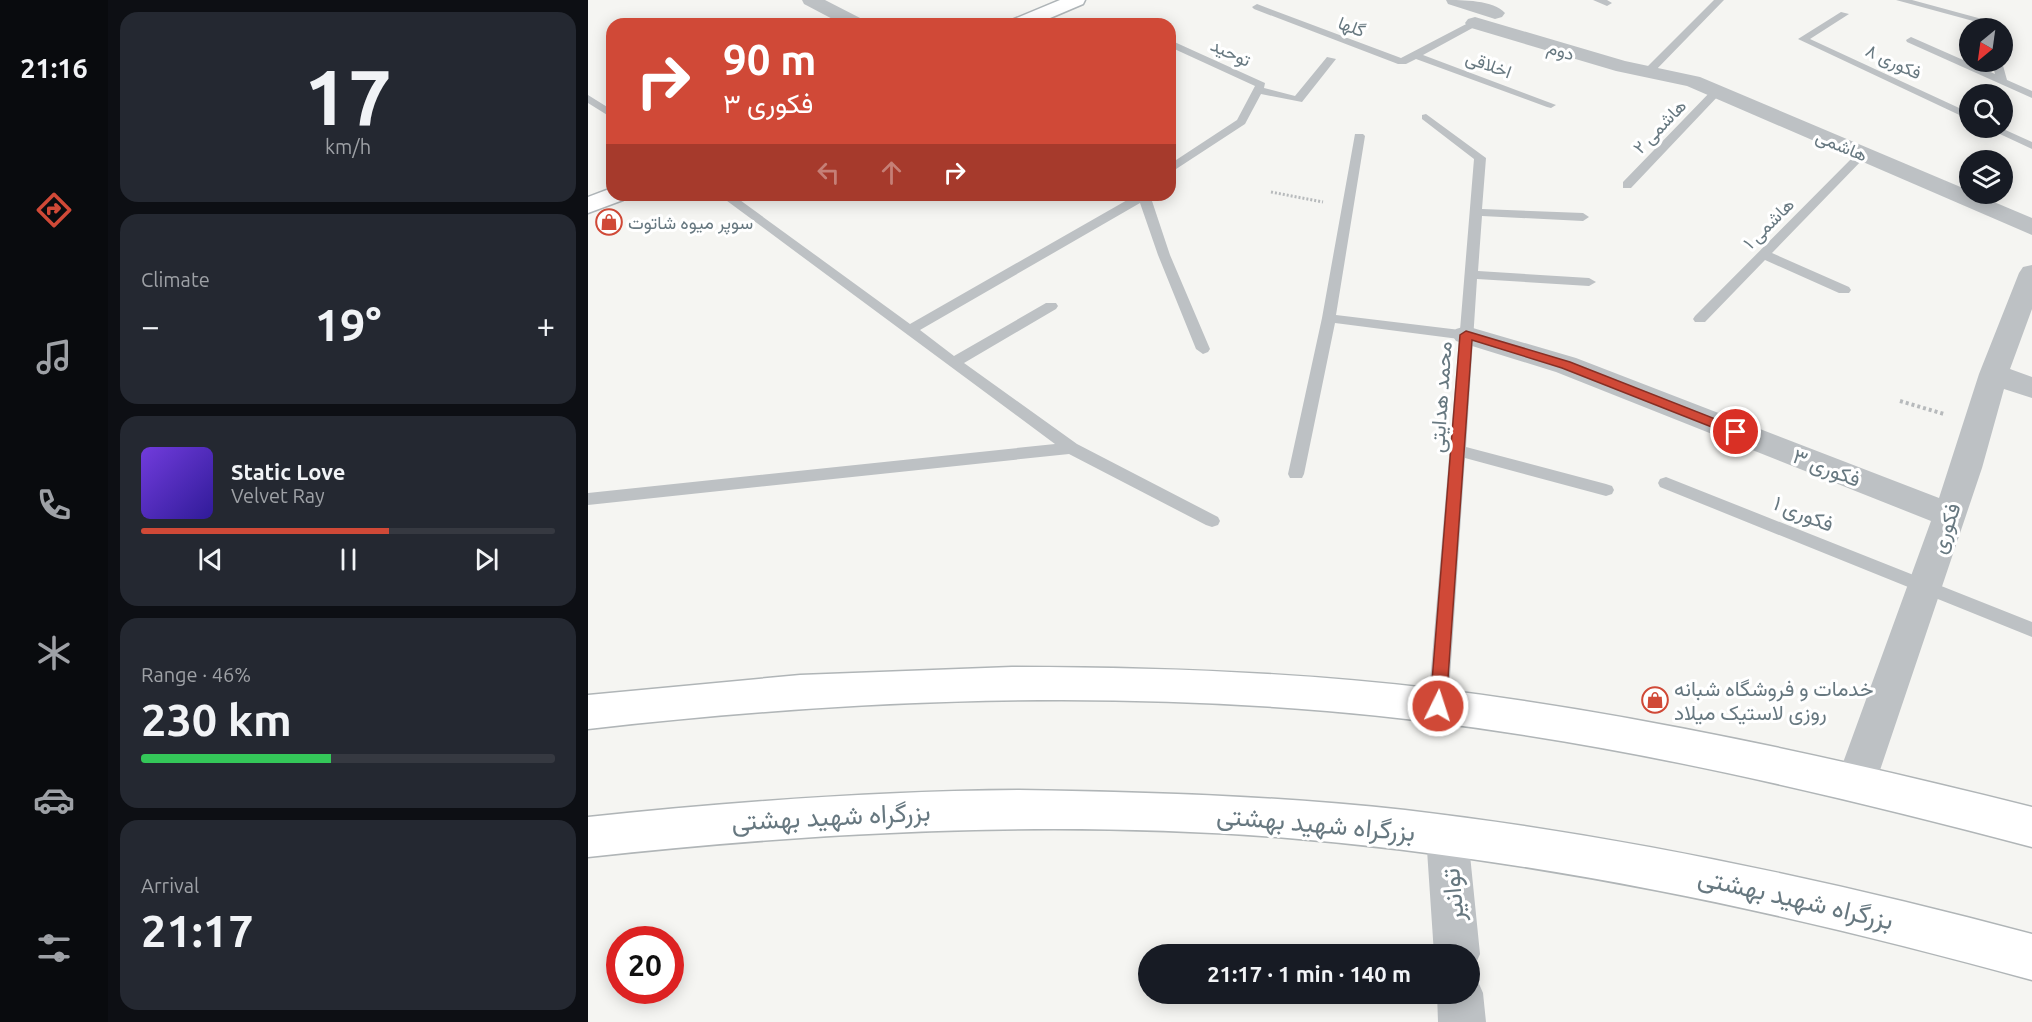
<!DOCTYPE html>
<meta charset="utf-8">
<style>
:root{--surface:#171b24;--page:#242831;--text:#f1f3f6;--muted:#9ea1a6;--line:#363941;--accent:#d04937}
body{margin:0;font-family:Ubuntu,Vazirmatn,sans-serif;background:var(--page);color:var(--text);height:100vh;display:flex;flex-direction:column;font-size:22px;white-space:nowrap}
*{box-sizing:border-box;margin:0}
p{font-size:20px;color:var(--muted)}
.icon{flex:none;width:33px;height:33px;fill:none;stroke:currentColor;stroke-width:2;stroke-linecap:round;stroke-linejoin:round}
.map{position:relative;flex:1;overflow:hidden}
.side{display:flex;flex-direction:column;gap:12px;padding:12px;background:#0d0f14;width:480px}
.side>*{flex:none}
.top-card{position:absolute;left:18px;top:18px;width:570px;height:183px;border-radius:18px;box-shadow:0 3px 15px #0003;background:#d04937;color:#fff;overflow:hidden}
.needle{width:39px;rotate:209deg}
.controls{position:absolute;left:1371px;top:18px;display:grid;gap:12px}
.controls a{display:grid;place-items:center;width:54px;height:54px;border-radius:50%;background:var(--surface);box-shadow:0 3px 15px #0003;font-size:30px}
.speed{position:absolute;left:18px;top:926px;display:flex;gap:12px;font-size:30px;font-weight:700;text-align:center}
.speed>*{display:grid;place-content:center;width:78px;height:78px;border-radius:50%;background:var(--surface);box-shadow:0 3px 15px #0003;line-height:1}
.speed .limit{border:9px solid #d22;background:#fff;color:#111}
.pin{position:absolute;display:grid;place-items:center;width:51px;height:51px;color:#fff;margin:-26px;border:3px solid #fff;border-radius:50%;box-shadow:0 2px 6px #0007}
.me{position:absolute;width:66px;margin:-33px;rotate:4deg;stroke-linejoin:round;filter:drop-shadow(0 0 4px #0008)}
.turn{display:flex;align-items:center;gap:21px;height:126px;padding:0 18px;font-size:27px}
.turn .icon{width:78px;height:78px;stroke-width:2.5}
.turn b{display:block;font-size:42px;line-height:51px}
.lanes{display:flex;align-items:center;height:57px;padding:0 18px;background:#0003;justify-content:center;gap:30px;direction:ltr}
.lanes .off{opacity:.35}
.big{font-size:45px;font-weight:700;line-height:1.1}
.side .widget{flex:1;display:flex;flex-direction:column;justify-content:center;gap:9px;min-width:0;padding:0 21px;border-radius:18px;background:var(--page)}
.side .dial{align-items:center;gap:0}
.dial b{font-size:78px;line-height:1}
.song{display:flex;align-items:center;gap:18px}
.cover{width:72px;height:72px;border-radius:9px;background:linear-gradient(135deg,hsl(260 70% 55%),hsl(250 70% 35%))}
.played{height:6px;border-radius:3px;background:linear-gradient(90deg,var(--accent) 60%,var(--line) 60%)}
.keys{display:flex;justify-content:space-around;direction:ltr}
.heat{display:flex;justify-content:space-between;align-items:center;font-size:33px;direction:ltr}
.charge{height:9px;border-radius:4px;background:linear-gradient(90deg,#34c759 46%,var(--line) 0)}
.trip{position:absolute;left:550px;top:944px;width:342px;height:60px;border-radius:30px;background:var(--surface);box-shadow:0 3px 15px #0003;font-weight:700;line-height:60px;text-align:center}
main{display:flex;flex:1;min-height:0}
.dock{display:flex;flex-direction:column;width:108px;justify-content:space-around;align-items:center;background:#090b0e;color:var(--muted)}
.dock .icon{width:42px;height:42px}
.dock .active{color:var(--accent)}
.dock b{font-size:27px;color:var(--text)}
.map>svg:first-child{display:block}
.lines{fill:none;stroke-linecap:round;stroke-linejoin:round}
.secondary-casing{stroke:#afb5b8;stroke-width:3}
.highway-casing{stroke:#b0b5b7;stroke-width:3}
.path-far1{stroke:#b7babc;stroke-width:3;stroke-dasharray:2 2;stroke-linecap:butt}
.path{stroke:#b7babc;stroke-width:4;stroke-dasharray:3 3;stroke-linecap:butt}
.lane{fill:#bdc1c4;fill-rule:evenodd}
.street{fill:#bdc1c4;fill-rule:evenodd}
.secondary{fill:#fff;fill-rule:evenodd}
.highway{fill:#fff;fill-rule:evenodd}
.route{fill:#d04937;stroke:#872f24;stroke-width:1.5}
.labels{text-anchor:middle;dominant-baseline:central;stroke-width:6;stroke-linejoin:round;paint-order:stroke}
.far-street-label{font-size:18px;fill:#677880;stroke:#fff}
.far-poi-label{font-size:18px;fill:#677880;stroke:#fff;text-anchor:start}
.street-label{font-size:21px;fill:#677880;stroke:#fff}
.poi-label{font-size:21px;fill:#677880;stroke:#fff;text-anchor:start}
.near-street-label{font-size:26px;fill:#677880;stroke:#fff}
</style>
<main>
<nav class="dock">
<b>21:16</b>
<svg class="icon active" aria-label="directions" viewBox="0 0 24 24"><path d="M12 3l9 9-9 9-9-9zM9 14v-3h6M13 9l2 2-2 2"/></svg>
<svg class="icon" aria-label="music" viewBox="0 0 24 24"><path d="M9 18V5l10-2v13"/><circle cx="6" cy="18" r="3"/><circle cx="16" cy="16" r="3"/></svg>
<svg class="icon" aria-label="phone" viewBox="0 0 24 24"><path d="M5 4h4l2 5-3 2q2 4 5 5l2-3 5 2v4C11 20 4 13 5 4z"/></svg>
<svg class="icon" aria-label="climate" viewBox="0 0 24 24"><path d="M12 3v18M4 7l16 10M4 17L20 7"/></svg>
<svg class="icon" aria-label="car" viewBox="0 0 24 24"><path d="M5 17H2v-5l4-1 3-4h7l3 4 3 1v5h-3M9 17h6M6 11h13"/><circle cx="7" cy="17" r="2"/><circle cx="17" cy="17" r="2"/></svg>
<svg class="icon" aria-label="filters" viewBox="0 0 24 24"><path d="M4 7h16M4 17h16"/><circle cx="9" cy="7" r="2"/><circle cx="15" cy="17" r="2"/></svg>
</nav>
<section class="side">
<div class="widget dial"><b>17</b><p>km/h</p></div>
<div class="widget"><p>Climate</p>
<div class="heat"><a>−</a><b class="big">19°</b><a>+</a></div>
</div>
<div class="widget">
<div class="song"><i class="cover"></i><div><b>Static Love</b><p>Velvet Ray</p></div></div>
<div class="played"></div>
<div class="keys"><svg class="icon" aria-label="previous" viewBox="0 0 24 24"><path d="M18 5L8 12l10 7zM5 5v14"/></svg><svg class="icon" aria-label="pause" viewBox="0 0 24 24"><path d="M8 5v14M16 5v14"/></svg><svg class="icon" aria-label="next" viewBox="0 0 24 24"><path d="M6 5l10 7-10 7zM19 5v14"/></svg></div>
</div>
<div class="widget"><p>Range · 46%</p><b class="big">230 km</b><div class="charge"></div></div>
<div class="widget"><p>Arrival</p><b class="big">21:17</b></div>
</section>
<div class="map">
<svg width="1444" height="1022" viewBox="0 0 1444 1022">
<rect width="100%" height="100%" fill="#f5f5f2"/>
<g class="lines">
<g class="secondary-casing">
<path id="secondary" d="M 472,0 L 497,0 L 495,4 L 448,24 L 421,24 L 424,20 Z
M 24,188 L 24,195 L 38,195 L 35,200 L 0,213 L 0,197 Z"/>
</g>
<g class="highway-casing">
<path id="highway" d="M 424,667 C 566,667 708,672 849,689 C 1050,714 1248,758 1444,807 L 1444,847 C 1213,786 978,731 739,711 C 492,690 246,701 0,729 L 0,695 L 212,675 Z
M 431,790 C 560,792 689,796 817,810 C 1030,835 1237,879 1444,934 L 1444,980 C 1194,911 947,858 688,837 C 458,820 229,832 0,857 L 0,817 C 143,802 287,791 431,790 Z"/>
</g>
<path class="path-far1" d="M 683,192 L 735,202"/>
<path class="path" d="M 1312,401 L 1356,414"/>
<path class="lane" d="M 1005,0 L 1019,0 L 1024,3 L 1019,6 Z
M 1126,0 L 1136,0 L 1065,73 L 1057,73 L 1057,69 Z
M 1308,0 L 1324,0 L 1405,22 L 1400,25 Z
M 669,4 L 813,58 L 884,21 L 890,21 L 890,25 L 835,55 L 968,105 L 963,108 L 959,107 L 828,59 L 818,64 L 810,64 L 666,9 L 664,7 Z
M 1253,12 L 1261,14 L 1222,39 L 1382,113 L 1382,120 L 1210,39 Z
M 1323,37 L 1407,74 L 1404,62 L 1414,62 L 1419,80 L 1444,91 L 1444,98 L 1319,42 L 1318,40 Z
M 582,40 L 677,83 L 676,88 L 707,96 L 739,57 L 748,59 L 714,102 L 673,94 L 657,124 L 582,173 L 582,164 L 649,120 L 667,86 L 582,47 Z
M 1129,88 L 1134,91 L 1133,93 L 1043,188 L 1035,188 L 1035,182 L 1125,89 Z
M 0,95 L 24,110 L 24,118 L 0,103 Z
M 838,114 L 898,158 L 894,209 L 995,213 L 1001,217 L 995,221 L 894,216 L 890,271 L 1001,278 L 1008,282 L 1001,286 L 889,279 L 878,447 L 1018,484 L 1024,486 L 1026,490 L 1024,494 L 1018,496 L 877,458 L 860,706 L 857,712 L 850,714 L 843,712 L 840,706 L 871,339 L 747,323 L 716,474 L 714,478 L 702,478 L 700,474 L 734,318 L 767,134 L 775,134 L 777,136 L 748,315 L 872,330 L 886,159 L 834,119 L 834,115 Z
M 1399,128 L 1413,128 L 1444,142 L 1444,149 Z
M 1274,151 L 1278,152 L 1278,156 L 1184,253 L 1261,287 L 1263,290 L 1261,293 L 1251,293 L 1177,260 L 1117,322 L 1107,322 L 1105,319 L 1107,316 L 1270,152 Z
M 131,195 L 145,195 L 322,324 L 548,195 L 562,195 L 582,255 L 622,349 L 620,352 L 615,354 L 608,349 L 570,255 L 552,203 L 332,330 L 366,356 L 458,303 L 468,303 L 470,306 L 468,309 L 376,363 L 489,444 L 630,517 L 632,521 L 630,525 L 624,527 L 618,525 L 481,454 L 0,505 L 0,493 L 467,444 Z
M 1078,477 L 1444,622 L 1444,637 L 1072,487 L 1070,483 L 1072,479 Z"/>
<path class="street" d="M 214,0 L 237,0 L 276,20 L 279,24 L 254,24 L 216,4 Z
M 858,0 C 874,0 906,0 917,13 L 914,17 L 907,19 L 860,4 Z
M 887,17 L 1037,61 L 1112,77 L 1382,191 L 1382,194 L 1387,194 L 1444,218 L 1444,235 L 1099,86 L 1028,71 L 880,27 L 877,23 L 880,19 Z
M 1444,265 L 1444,309 L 1422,369 L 1444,377 L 1444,398 L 1416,389 L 1394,468 L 1288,782 L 1282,795 L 1268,801 L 1254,795 L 1248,782 L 1343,521 L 968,372 L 868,341 L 864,335 L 868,329 L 878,326 L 988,358 L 1351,498 L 1391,374 L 1431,273 L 1435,267 Z
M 859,815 L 874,821 L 880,835 L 892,954 L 885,970 L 882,971 L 882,954 L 846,954 L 838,835 L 844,821 Z
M 882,974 L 888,977 L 895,993 L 898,1022 L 850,1022 L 849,993 L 882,993 Z"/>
<use href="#secondary" class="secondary"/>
<use href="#highway" class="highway"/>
</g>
<path class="route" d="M 878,331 L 982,362 L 1153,429 L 1155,432 L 1148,436 L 1144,435 L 974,368 L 884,340 L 858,706 L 856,711 L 850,713 L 845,711 L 842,706 L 872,335 Z"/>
<defs>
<g id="shop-ring" transform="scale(1.35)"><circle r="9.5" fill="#fff" stroke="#d04937" stroke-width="1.5"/><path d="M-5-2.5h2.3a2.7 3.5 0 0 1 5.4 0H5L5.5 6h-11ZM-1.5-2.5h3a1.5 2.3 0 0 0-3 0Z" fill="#d04937"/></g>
</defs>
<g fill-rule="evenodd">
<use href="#shop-ring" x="21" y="222"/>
<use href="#shop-ring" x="1067" y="700"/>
</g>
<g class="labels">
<g class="far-street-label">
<text transform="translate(764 26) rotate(21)">گلها</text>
<text transform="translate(973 50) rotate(17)">دوم</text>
<text transform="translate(643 52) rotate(25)">توحید</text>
<text transform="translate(1306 61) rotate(25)">فکوری ۸</text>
<text transform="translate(901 64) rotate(20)">اخلاقی</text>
<text transform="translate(1071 126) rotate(-46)">هاشمی ۲</text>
<text transform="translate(1254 145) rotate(23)">هاشمی</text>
<text transform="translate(1180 223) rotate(-45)">هاشمی ۱</text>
</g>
<g class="far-poi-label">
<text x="40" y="222">سوپر میوه شاتوت</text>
</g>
<g class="street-label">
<text transform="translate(852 397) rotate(-86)">محمد هدایتی</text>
<text transform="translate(1239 467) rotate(21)">فکوری ۳</text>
<text transform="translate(1216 513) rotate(22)">فکوری ۱</text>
<text transform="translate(1357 528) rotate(-71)">فکوری</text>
</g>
<g class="poi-label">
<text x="1086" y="688">خدمات و فروشگاه شبانه<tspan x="1086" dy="24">روزی لاستیک میلاد</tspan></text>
</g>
<g class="near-street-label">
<text transform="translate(243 816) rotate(-3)">بزرگراه شهید بهشتی</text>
<text transform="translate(728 823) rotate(5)">بزرگراه شهید بهشتی</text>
<text transform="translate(864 895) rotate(-95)">توانیر</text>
<text transform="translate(1208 898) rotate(13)">بزرگراه شهید بهشتی</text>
</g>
</g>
</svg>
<div class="controls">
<a><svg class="needle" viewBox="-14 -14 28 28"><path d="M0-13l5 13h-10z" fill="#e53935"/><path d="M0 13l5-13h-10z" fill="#9ea1a6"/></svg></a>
<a><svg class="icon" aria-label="search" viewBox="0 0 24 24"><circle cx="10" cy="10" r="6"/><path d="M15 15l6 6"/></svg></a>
<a><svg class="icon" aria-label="layers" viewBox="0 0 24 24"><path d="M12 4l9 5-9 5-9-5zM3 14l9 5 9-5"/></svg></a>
</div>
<div class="speed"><div class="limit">20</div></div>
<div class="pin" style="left:1148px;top:432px;background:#d93025"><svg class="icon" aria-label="arrive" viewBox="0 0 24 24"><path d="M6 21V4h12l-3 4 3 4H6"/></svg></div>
<svg class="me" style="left:850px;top:706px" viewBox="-20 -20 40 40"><circle r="17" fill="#d04937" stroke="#fff" stroke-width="3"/><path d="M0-11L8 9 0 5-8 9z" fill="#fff"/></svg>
<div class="trip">21:17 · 1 min · 140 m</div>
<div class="top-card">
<div class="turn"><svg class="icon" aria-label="right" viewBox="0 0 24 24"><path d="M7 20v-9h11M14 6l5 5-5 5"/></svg><div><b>90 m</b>فکوری ۳</div></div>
<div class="lanes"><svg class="icon off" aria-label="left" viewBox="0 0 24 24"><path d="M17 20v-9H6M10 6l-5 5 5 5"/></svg><svg class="icon off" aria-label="ahead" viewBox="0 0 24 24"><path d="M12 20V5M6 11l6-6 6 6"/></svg><svg class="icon" aria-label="right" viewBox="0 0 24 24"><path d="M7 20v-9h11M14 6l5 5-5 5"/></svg></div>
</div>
</div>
</main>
